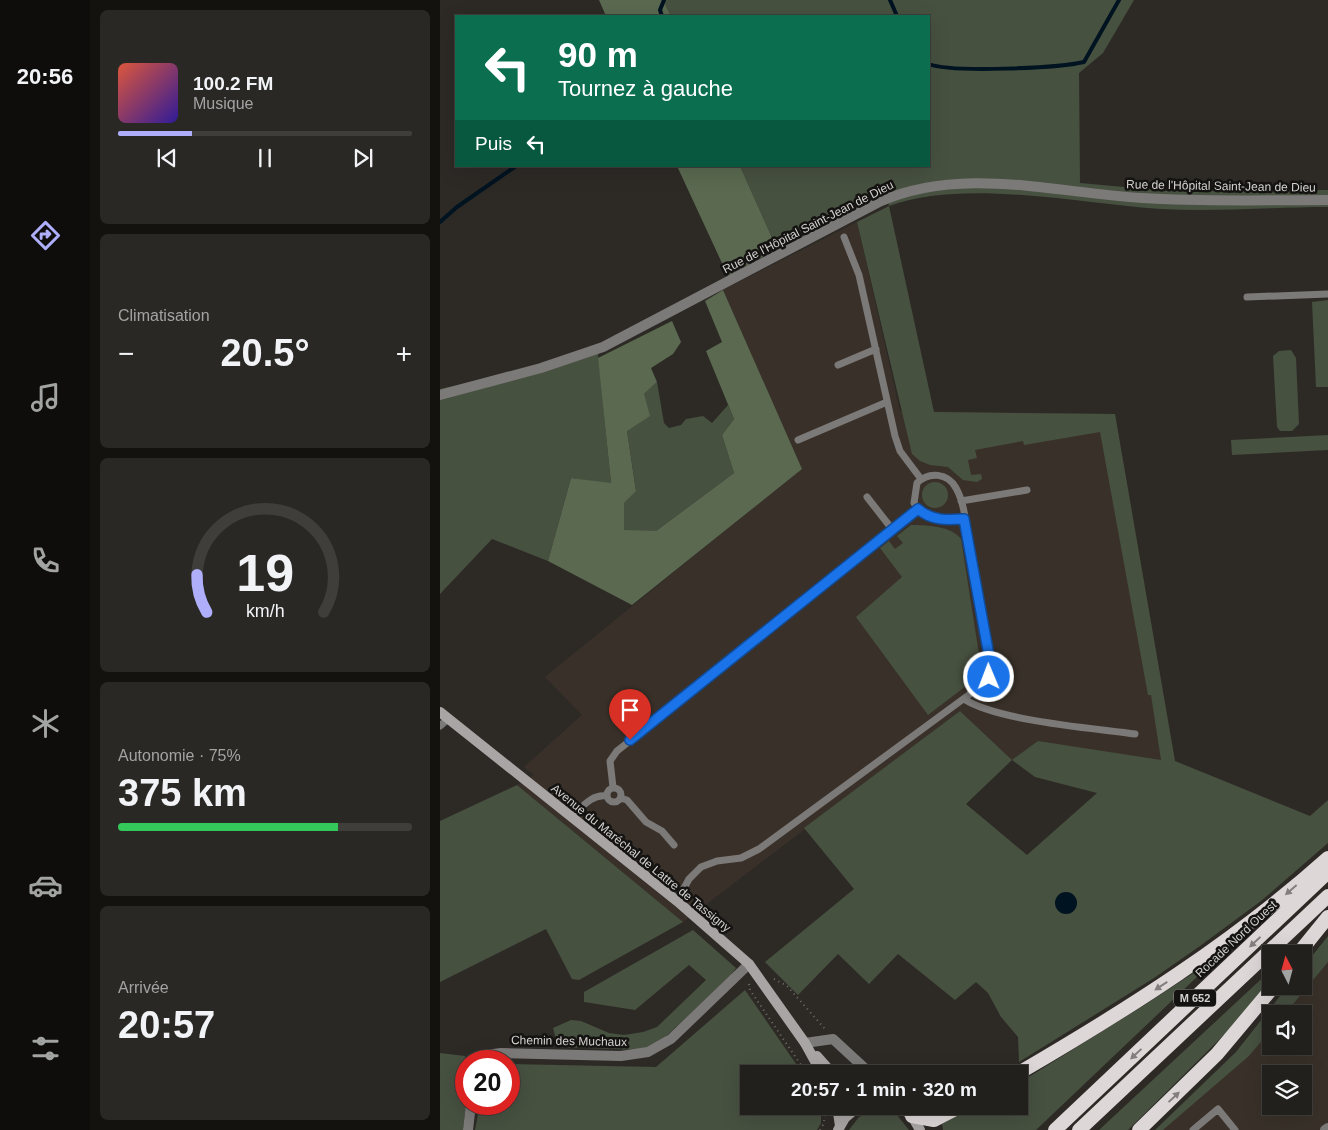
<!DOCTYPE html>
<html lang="fr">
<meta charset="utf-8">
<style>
:root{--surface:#22201c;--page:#2a2825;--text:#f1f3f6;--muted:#a2a3a3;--line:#3f3e3b;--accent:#aeaefa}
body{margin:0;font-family:Helvetica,sans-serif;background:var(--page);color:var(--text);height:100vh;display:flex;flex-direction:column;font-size:19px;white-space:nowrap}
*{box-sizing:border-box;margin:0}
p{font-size:16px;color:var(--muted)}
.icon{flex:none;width:28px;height:28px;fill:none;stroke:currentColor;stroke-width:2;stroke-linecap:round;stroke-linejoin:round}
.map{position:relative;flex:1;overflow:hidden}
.side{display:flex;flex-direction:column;gap:10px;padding:10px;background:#13120f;width:350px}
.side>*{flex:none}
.hud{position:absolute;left:15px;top:15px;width:475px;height:152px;border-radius:0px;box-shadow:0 5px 20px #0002,0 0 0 1px var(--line);background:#0b6e4f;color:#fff;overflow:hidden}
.needle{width:32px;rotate:354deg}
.controls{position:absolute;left:822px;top:945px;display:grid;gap:10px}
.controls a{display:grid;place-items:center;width:50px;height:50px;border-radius:0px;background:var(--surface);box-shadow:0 5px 20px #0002,0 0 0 1px var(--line);font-size:25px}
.speed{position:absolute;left:15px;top:1050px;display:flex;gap:10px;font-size:25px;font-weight:700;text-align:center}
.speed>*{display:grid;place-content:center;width:65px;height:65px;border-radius:50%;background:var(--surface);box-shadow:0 5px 20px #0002,0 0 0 1px var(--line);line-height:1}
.speed .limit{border:8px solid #d22;background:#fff;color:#111}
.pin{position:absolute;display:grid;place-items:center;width:42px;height:42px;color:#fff;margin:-51px -21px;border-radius:50% 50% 50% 0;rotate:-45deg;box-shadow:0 0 5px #0007}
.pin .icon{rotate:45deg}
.me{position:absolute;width:55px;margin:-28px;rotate:359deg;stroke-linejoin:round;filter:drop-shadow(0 0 4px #0008)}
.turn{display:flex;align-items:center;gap:18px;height:105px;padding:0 20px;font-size:22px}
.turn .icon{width:65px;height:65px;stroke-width:2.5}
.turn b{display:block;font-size:35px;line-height:42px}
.then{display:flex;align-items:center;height:48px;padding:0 20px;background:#0003;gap:10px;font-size:19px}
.big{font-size:38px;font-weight:800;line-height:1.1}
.side .widget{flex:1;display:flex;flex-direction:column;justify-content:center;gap:8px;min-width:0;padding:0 18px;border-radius:8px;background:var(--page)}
.side .dial{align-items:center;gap:0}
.dial svg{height:130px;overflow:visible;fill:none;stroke:var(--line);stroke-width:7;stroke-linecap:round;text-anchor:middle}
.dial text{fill:var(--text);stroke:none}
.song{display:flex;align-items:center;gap:15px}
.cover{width:60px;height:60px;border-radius:8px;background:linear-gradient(135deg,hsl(10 70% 55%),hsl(250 70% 35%))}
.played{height:5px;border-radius:2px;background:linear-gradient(90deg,var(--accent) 25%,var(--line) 25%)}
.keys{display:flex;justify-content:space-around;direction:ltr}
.heat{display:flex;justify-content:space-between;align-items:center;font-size:28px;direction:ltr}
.charge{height:8px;border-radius:4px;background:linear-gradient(90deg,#34c759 75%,var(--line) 0)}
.trip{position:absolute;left:300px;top:1065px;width:288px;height:50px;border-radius:0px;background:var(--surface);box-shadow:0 5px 20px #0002,0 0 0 1px var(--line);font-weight:800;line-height:50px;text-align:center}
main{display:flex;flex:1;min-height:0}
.dock{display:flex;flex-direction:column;width:90px;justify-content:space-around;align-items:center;background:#0e0d0b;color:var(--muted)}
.dock .icon{width:35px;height:35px}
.dock .active{color:var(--accent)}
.dock b{font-size:22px;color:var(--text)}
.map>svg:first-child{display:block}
.built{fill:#393129;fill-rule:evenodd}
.green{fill:#475140;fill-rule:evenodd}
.forest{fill:#5a6950}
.water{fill:#001321}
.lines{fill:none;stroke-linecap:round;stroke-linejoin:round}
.stream{stroke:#001321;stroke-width:4}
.path{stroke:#726f6b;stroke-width:2;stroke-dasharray:1 4;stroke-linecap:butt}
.service{stroke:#7c7979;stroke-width:7}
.minor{stroke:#7c7979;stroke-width:10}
.secondary{stroke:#aaa5a5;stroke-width:10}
.trunk{stroke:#ded7d8;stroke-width:14}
.oneway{fill:#837f7e}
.route-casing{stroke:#114b97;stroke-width:12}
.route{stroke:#1a73e8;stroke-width:9}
.labels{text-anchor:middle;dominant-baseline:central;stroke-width:5;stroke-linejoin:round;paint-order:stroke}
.shield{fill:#141311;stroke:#9a9896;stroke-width:1}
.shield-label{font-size:11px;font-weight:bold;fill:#d4d1cf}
.street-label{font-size:12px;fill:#d4d1cf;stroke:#141311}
</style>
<main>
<nav class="dock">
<b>20:56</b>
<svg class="icon active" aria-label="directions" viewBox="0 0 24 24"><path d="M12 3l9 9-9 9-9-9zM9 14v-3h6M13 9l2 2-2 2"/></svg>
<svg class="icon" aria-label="music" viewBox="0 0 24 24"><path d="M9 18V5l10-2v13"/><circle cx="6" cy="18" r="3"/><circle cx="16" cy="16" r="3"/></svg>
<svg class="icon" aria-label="phone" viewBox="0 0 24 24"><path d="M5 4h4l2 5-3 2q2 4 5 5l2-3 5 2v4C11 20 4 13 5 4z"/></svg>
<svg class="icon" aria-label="climate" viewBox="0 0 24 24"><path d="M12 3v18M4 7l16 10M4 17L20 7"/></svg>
<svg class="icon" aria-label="car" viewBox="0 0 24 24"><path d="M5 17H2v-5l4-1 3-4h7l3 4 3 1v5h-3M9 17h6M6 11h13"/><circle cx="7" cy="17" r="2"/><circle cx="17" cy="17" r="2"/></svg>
<svg class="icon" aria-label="filters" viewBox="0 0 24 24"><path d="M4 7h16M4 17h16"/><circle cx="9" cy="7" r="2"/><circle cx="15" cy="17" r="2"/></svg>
</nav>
<section class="side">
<div class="widget">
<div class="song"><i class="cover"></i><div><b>100.2 FM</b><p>Musique</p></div></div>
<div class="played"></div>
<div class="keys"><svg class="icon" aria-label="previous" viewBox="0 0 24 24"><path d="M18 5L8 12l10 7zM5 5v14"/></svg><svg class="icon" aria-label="pause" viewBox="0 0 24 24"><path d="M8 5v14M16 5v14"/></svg><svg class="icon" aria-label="next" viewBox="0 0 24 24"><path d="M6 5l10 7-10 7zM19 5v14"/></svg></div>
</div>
<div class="widget"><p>Climatisation</p>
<div class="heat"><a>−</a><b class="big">20.5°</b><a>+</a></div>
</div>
<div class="widget dial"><svg viewBox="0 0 100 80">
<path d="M14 69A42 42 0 1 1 86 69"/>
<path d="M14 69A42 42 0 0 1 8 46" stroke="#aeaefa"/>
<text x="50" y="56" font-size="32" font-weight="700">19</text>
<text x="50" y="72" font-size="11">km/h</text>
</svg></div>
<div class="widget"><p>Autonomie · 75%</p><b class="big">375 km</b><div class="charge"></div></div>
<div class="widget"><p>Arrivée</p><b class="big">20:57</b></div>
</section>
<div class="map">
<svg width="888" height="1130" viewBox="0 0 888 1130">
<rect width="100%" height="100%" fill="#2d2a26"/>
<path class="built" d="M 417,222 L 460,411 L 675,414 L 735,761 L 572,760 L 520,711 L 243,922 L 77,785 L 94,775 L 84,767 L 142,715 L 105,677 L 361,469 L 283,290 Z
M 888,962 L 888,1130 L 723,1130 L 809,1056 L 831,1030 L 831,1046 L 864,1046 L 864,1014 L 845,1014 ZM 831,1074 L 864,1074 L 864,1106 L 831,1106 Z"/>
<path class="green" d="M 223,0 L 694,0 L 663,53 L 639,73 L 640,183 L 728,191 L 888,190 L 888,207 C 833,207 776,212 721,209 C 639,204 526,178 449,206 L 494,412 L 675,414 L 735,761 L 870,816 L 888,800 L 888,843 L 821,901 L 760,946 L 714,978 L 579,1062 L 578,1037 L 561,1017 L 548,993 L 536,982 L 515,1000 L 458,954 L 429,984 L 398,954 L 358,995 L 325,962 L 414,889 L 364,828 L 520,711 L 572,760 L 598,741 L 721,760 L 711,695 L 708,695 L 660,432 L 584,445 L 583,441 L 535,450 L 537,458 L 528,460 L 531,475 L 541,474 L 542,479 L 537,482 L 523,480 L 508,467 L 490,465 L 480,461 L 472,454 L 417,222 L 449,206 L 446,191 L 379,223 L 337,249 L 300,166 L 489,166 L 489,16 L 231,16 ZM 572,760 L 595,777 L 657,793 L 587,855 L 526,804 Z
M 888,300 L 888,387 L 876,387 L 872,302 Z
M 157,344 L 171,484 L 131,478 L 108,561 L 52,539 L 0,594 L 0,389 L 114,362 Z
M 851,350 L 856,358 L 859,424 L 852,431 L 840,431 L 837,427 L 833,356 L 839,351 Z
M 217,382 L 224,423 L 229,428 L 241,425 L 246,419 L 263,416 L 272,423 L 288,405 L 294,419 L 282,435 L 294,473 L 216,531 L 184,531 L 184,503 L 196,490 L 187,431 L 204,394 Z
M 888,435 L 888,450 L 792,455 L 791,440 Z
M482 495a13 13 0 1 1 26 0a13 13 0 1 1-26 0Z
M 471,525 C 486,525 512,526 521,539 L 541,667 L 539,676 L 488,715 L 416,617 L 462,577 L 440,548 L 449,541 L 455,549 L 463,543 L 457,536 Z
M 77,785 L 243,922 L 139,980 L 132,979 L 106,929 L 0,982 L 0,821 Z
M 253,930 L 296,968 L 290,976 L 220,1042 L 204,1050 L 118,1047 L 113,1028 L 131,1020 L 141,1021 L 169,1033 L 184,1035 L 203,1032 L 217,1027 L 266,980 L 249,965 L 195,1010 L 144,1002 L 144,992 Z
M 888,936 L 888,962 L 845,1014 L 831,1014 L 831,1030 L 809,1056 L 723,1130 L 715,1130 L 796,1052 L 848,986 L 864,986 L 864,966 Z
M 778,957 L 596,1130 L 503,1130 L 502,1124 L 534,1106 L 579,1106 L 579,1083 L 703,1006 Z
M 831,970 L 831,978 L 791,1028 L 688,1130 L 659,1130 Z
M 305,990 L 363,1074 L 309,1074 L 309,1106 L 381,1106 L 381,1123 L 377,1130 L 35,1130 L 40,1104 L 69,1104 L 69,1064 L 216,1067 Z
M 0,1053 L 25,1056 L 26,1104 L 23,1130 L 0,1130 Z
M 437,1110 L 457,1115 L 469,1130 L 409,1130 L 419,1117 Z"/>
<path class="forest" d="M 159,0 L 223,0 L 231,16 L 166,16 Z
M 237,166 L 300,166 L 337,249 L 288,276 Z
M 283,290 L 362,469 L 192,605 L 108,561 L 131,478 L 171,483 L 158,358 L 232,321 L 241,342 L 233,354 L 211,368 L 217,382 L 204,394 L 210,416 L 187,431 L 196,491 L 184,503 L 184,530 L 216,531 L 294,473 L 282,435 L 294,419 L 266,351 L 282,342 L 265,301 Z"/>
<path class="water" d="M615 903a11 11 0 1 1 22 0a11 11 0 1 1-22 0Z"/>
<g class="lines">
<path class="stream" d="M 450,0 L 457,16
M 222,16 L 220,10 L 224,0
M 489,64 C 510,73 619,68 644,62 L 679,0
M 0,222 L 17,207 L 76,166"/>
<path class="path" d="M 334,979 L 347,986 L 385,1029
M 309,984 L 310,990 L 367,1074
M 380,1130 L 384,1123 L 385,1106"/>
<path class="service" d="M 404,237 L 419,275 L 455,436 L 460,451 L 481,479
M 807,297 L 888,294
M 398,365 L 436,349
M 358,440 L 447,402
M 427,497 L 452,529
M 521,501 L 587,490
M 524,699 C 558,721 652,728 695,734
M 0,726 L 8,719
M 173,787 L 170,761 L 177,751 L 229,710 L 478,509
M167 795a7 7 0 1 1 14 0a7 7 0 1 1-14 0Z
M 180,798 L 187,800 L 206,822 L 222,831 L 234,845
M 132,816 C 142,807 152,794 166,796
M 237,901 L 249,879 L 261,867 L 277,861 L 301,858 L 319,849 L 545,683 L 551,669 L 550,661 C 543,622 536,583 529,544 C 526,526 525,504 516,488 C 508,473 489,471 477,483 L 474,503 C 485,522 505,520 524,519
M 753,1130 L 778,1109 L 795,1130"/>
<path class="minor" d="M 0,395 L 101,368 L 163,347 L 439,202 C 521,165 616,193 702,198 C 763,202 826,200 888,200
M 365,1043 L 393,1039 L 431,1074
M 37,1061 L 46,1055 L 61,1053 L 181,1056 L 208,1052 L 231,1039 L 309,964
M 28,1130 L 31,1104
M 885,1130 L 888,1128"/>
<path class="secondary" d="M 0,712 L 237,901 L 309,964 L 365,1043 L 382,1074
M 377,1056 L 393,1074
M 397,1106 L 400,1126
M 459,1106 L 472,1116 L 480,1130
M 398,1130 L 405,1118 L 419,1106"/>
<path class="trunk" d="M 858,954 L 888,917
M 577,1074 C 687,1010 793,943 888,858
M 472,1116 L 494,1120 L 521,1106
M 615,1130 L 888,872
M 639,1130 L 888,896
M 699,1130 L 777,1054 L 834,986"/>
</g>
<defs><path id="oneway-solid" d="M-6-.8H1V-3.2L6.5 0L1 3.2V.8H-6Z" transform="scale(1.25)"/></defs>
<g class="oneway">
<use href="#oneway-solid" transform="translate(851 890) rotate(139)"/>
<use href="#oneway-solid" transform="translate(815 942) rotate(137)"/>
<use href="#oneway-solid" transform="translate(721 986) rotate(147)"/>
<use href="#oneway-solid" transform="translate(696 1054) rotate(137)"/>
<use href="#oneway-solid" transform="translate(734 1097) rotate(-43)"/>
</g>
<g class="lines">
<g class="route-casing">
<path id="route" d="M 190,740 L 478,509 C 492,521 507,520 524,519 L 550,661 L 549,677"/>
</g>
<use href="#route" class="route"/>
</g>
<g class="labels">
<rect class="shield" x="734" y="989.5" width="42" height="17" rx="4"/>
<g class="shield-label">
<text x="755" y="998">M 652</text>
</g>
<g class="street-label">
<text transform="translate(781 186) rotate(1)">Rue de l'Hôpital Saint-Jean de Dieu</text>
<text transform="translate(368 227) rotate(-27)">Rue de l'Hôpital Saint-Jean de Dieu</text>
<text transform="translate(201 858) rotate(39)">Avenue du Maréchal de Lattre de Tassigny</text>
<text transform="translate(796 939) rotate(-43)">Rocade Nord Ouest</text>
<text transform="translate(129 1041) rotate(1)">Chemin des Muchaux</text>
</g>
</g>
</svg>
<div class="controls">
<a><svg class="needle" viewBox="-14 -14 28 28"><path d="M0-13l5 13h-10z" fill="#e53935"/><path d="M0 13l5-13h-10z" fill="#a2a3a3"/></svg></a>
<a><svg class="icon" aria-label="sound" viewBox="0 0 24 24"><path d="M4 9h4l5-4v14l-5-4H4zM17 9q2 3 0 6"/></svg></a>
<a><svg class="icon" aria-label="layers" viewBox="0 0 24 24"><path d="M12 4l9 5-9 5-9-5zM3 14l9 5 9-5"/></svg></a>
</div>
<div class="speed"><div class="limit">20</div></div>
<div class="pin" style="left:190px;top:740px;background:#d93025"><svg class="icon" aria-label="arrive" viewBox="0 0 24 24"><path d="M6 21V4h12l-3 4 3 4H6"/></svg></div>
<svg class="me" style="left:549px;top:677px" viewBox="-20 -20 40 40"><circle r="17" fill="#1a73e8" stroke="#fff" stroke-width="3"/><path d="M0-11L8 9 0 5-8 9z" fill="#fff"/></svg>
<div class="trip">20:57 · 1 min · 320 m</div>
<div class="hud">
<div class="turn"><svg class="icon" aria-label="left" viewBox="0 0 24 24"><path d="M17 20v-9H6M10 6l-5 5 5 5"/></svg><div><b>90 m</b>Tournez à gauche</div></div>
<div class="then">Puis<svg class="icon" aria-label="left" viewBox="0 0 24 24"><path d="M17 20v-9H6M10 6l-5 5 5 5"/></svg></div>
</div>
</div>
</main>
